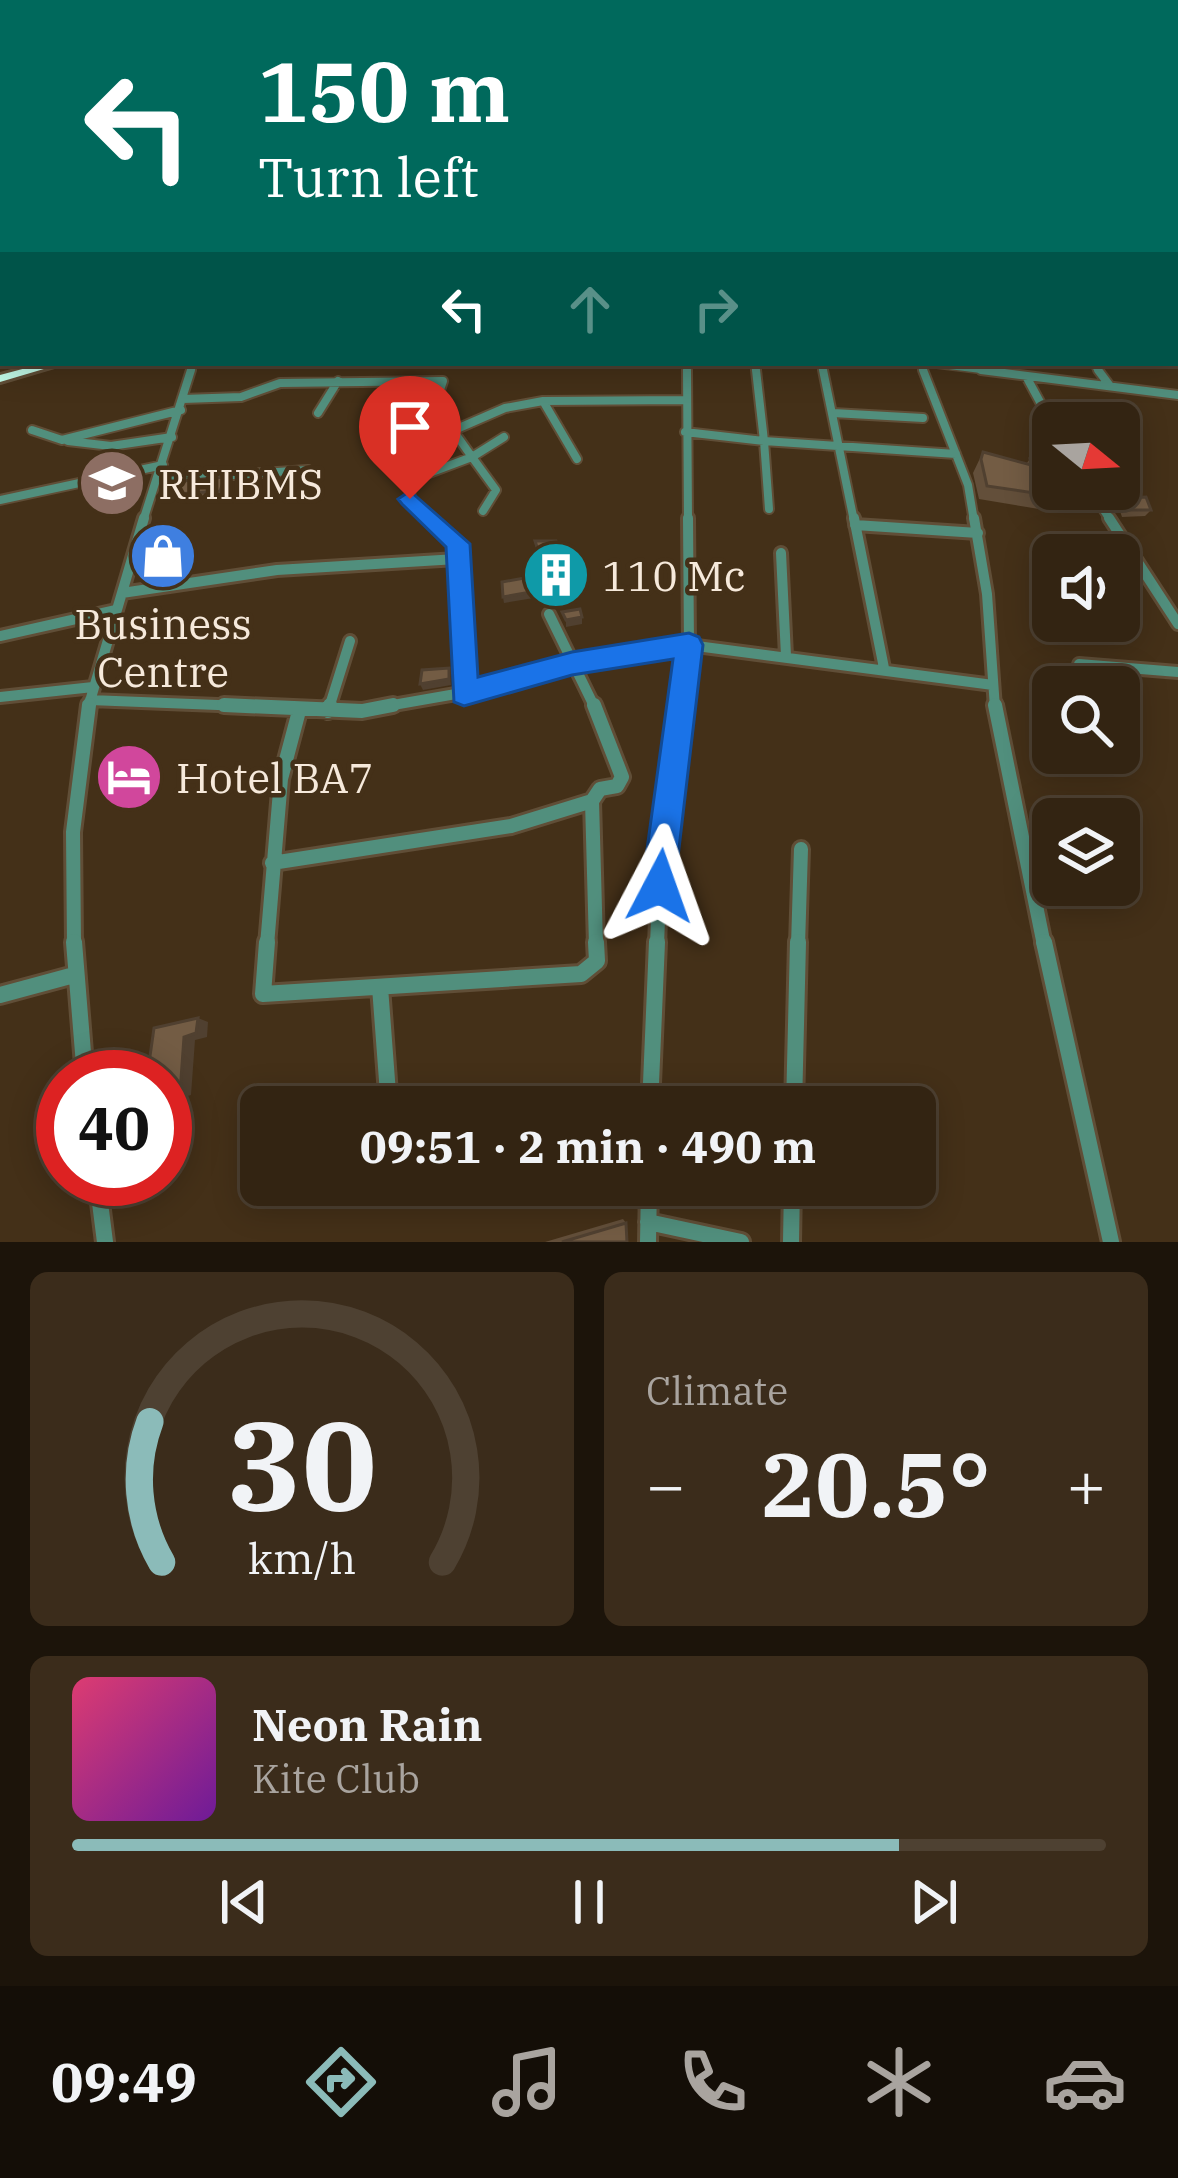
<!DOCTYPE html>
<meta charset="utf-8">
<style>
:root{--surface:#332412;--page:#3b2c1b;--text:#f1f3f6;--muted:#a9a49f;--line:#4e4132;--accent:#8bbbb9}
body{margin:0;font-family:"IBM Plex Serif",serif;background:var(--page);color:var(--text);height:100vh;display:flex;flex-direction:column;font-size:45px;white-space:nowrap}
*{box-sizing:border-box;margin:0}
p{font-size:39px;color:var(--muted)}
.icon{flex:none;width:66px;height:66px;fill:none;stroke:currentColor;stroke-width:2;stroke-linecap:round;stroke-linejoin:round}
.map{position:relative;height:1242px;overflow:hidden}
.side{display:flex;flex-direction:column;gap:30px;padding:30px;background:#1c140a;flex:1}
.side>*{flex:none}
.banner{position:absolute;left:0px;top:0px;width:1179px;height:366px;box-shadow:0 6px 30px #0003,0 0 0 3px var(--line);background:#00695c;color:#fff;overflow:hidden}
.needle{width:78px;rotate:108deg}
.tools{position:absolute;left:1032px;top:402px;display:grid;gap:24px}
.tools a{display:grid;place-items:center;width:108px;height:108px;border-radius:18px;background:var(--surface);box-shadow:0 6px 30px #0003,0 0 0 3px var(--line);font-size:60px}
.speed{position:absolute;left:36px;top:1050px;display:flex;gap:24px;font-size:60px;font-weight:700;text-align:center}
.speed>*{display:grid;place-content:center;width:156px;height:156px;border-radius:50%;background:var(--surface);box-shadow:0 6px 30px #0003,0 0 0 3px var(--line);line-height:1}
.speed .limit{border:18px solid #d22;background:#fff;color:#111}
.pin{position:absolute;display:grid;place-items:center;width:102px;height:102px;color:#fff;margin:-123px -51px;border-radius:50% 50% 50% 0;rotate:-45deg;box-shadow:0 0 12px #0007}
.pin .icon{rotate:45deg}
.me{position:absolute;width:132px;margin:-66px;rotate:4deg;stroke-linejoin:round;filter:drop-shadow(0 0 9px #0008)}
.turn{display:flex;align-items:center;gap:42px;height:252px;padding:0 60px;font-size:54px}
.turn .icon{width:156px;height:156px;stroke-width:2.5}
.turn b{display:block;font-size:84px;line-height:102px}
.lanes{display:flex;align-items:center;height:114px;padding:0 60px;background:#0003;justify-content:center;gap:60px;direction:ltr}
.lanes .off{opacity:.35}
.big{font-size:90px;font-weight:800;line-height:1.1}
.side .widget{flex:1;display:flex;flex-direction:column;justify-content:center;gap:18px;min-width:0;padding:0 42px;border-radius:18px;background:var(--page)}
.side .dial{align-items:center;gap:0}
.dial svg{height:312px;overflow:visible;fill:none;stroke:var(--line);stroke-width:7;stroke-linecap:round;text-anchor:middle}
.dial text{fill:var(--text);stroke:none}
.song{display:flex;align-items:center;gap:36px}
.cover{width:144px;height:144px;border-radius:18px;background:linear-gradient(135deg,hsl(340 70% 55%),hsl(280 70% 35%))}
.played{height:12px;border-radius:6px;background:linear-gradient(90deg,var(--accent) 80%,var(--line) 80%)}
.keys{display:flex;justify-content:space-around;direction:ltr}
.heat{display:flex;justify-content:space-between;align-items:center;font-size:66px;direction:ltr}
.side .tiles{flex:1;display:grid;gap:30px;grid-template-columns:1fr 1fr}
.widget:last-child{grid-column:span 2}
.trip{position:absolute;left:240px;top:1086px;width:696px;height:120px;border-radius:18px;background:var(--surface);box-shadow:0 6px 30px #0003,0 0 0 3px var(--line);font-weight:800;line-height:120px;text-align:center}
.menu{display:flex;height:192px;justify-content:space-around;align-items:center;background:#140e07;color:var(--muted)}
.menu .icon{width:84px;height:84px}
.menu .selected{color:var(--accent)}
.menu b{font-size:54px;color:var(--text)}
.map>svg:first-child{display:block}
.lines{fill:none;stroke-linecap:round;stroke-linejoin:round}
.minor-far4-casing{stroke:#604e37;stroke-width:9}
.minor-far3-casing{stroke:#604e37;stroke-width:12}
.minor-far2-casing{stroke:#604e37;stroke-width:16}
.minor-far1-casing{stroke:#604e37;stroke-width:20}
.minor-casing{stroke:#604e37;stroke-width:22}
.highway-casing{stroke:#604e37;stroke-width:6}
.minor-far4{stroke:#518f7d;stroke-width:6}
.minor-far3{stroke:#518f7d;stroke-width:8}
.minor-far2{stroke:#518f7d;stroke-width:10}
.minor-far1{stroke:#518f7d;stroke-width:14}
.minor{stroke:#518f7d;stroke-width:16}
.highway{fill:#c0f9e7;fill-rule:evenodd}
.wall{fill:#634f3a}
.shaded-wall{fill:#504030}
.building{fill:#735c44;stroke:#504030;stroke-width:3}
.route{fill:#1a73e8;stroke:#114b97;stroke-width:3}
.labels{text-anchor:middle;dominant-baseline:central;stroke-width:9;stroke-linejoin:round;paint-order:stroke}
.poi-label{font-size:42px;fill:#f6e9db;stroke:#443018;text-anchor:start}
</style>
<div class="map">
<svg width="1178" height="1242" viewBox="0 0 1178 1242">
<rect width="100%" height="100%" fill="#443018"/>
<g class="lines">
<g class="minor-far4-casing">
<path id="minor-far4" d="M 687,363 L 687,373
M 755,363 L 756,373
M 822,363 L 824,373
M 920,363 L 924,373
M 925,363 L 1005,373
M 1092,363 L 1100,373
M 190,373 L 193,363"/>
</g>
<g class="minor-far3-casing">
<path id="minor-far3" d="M 687,370 L 688,521
M 823,370 L 854,521
M 923,370 L 968,485 L 974,521
M 981,370 L 1178,395
M 1098,370 L 1110,386
M 1027,378 L 1053,426
M 183,399 L 241,397 L 280,383 L 443,381 L 435,405 L 472,457 L 408,481
M 543,401 L 686,400
M 405,410 L 411,504 L 432,521
M 318,413 L 338,381
M 833,413 L 923,418
M 32,430 L 62,440 L 181,410
M 452,431 L 505,408 L 543,401 L 577,459
M 685,432 L 764,441 L 756,370
M 68,441 L 111,446 L 172,437
M 158,480 L 308,470
M 1090,489 L 1111,521
M 0,500 L 163,465
M 769,509 L 764,441 L 956,454
M 483,511 L 496,490 L 472,457 L 504,437
M 143,521 L 191,370"/>
</g>
<g class="minor-far2-casing">
<path id="minor-far2" d="M 854,518 L 884,668
M 974,518 L 987,594 L 995,708
M 1109,518 L 1178,624
M 855,525 L 978,533
M 781,553 L 786,656
M 457,559 L 464,693
M 122,593 L 277,570 L 457,559 L 455,540 L 428,518
M 549,614 L 595,708
M 0,636 L 116,610
M 1079,664 L 1178,672
M 0,697 L 93,687
M 90,700 L 298,708
M 88,708 L 144,518
M 329,708 L 350,641
M 376,708 L 490,688 L 626,652 L 689,645 L 993,685
M 680,708 L 689,645 L 688,518"/>
</g>
<g class="minor-far1-casing">
<path id="minor-far1" d="M 224,705 L 362,711 L 393,705
M 594,705 L 622,777 L 617,786 L 600,789 L 592,801 L 596,945
M 995,705 L 1044,945
M 328,711 L 330,705
M 272,863 L 511,826 L 592,801
M 74,945 L 73,832 L 89,705
M 267,945 L 281,779 L 299,711
M 657,945 L 661,844 L 680,705
M 798,945 L 801,849"/>
</g>
<g class="minor-casing">
<path id="minor" d="M 74,942 L 85,1077
M 267,942 L 263,994 L 581,974 L 597,961 L 596,942
M 1044,942 L 1111,1242
M 380,987 L 389,1107
M 0,995 L 74,975
M 628,1107 L 650,1101
M 650,1107 L 657,942
M 794,1107 L 798,942
M 97,1179 L 105,1242
M 648,1222 L 741,1242
M 648,1242 L 649,1185
M 791,1242 L 792,1185"/>
</g>
<g class="highway-casing">
<path id="highway" d="M 45,363 L 64,363 L 0,382 L 0,375 Z"/>
</g>
<use href="#minor-far4" class="minor-far4"/>
<use href="#minor-far3" class="minor-far3"/>
<use href="#minor-far2" class="minor-far2"/>
<use href="#minor-far1" class="minor-far1"/>
<use href="#minor" class="minor"/>
<use href="#highway" class="highway"/>
</g>
<path class="wall" d="M 983,452 L 1026,464 L 1030,459 L 1061,497 L 1051,511 L 979,499 L 973,473 Z
M 225,477 L 228,484 L 223,498 L 181,501 L 177,494 Z
M 1123,498 L 1151,510 L 1145,516 L 1122,517 L 1118,505 Z
M 623,1219 L 626,1223 L 627,1242 L 545,1242 Z"/>
<path class="shaded-wall" d="M 103,463 L 117,483 L 116,493 L 104,496 L 89,475 Z
M 225,477 L 228,484 L 223,498 L 220,491 Z
M 576,584 L 576,591 L 504,603 L 503,597 Z
M 582,617 L 582,624 L 566,627 L 566,620 Z
M 449,668 L 451,685 L 423,690 L 420,684 Z
M 198,1018 L 208,1022 L 207,1037 L 195,1040 L 191,1095 L 165,1103 L 165,1098 L 184,1037 Z"/>
<path class="building" d="M 983,452 L 1031,465 L 1030,459 L 1050,462 L 1053,472 L 1053,489 L 1059,489 L 1061,497 L 987,486 L 981,459 Z
M 103,463 L 101,473 L 89,475 L 91,465 Z
M 225,477 L 220,491 L 177,494 L 183,481 Z
M 1146,497 L 1151,510 L 1128,510 L 1123,498 Z
M 535,541 L 556,541 L 567,570 L 576,568 L 576,584 L 503,597 L 502,582 L 546,574 Z
M 580,609 L 582,617 L 566,620 L 562,612 Z
M 449,668 L 449,679 L 420,684 L 422,670 Z
M 198,1018 L 196,1033 L 184,1037 L 180,1093 L 165,1098 L 165,1077 L 147,1077 L 154,1028 Z
M 626,1223 L 627,1242 L 562,1242 Z"/>
<linearGradient id="sky" x2="0" y2="1"><stop stop-color="#251a0d"/><stop offset="0.48" stop-color="#564e48"/><stop offset="1" stop-color="#564e48" stop-opacity="0"/></linearGradient>
<rect width="1178" height="335" fill="url(#sky)"/>
<path class="route" d="M 410,491 L 470,544 L 478,677 L 572,652 L 689,633 L 699,637 L 703,645 L 673,899 L 660,904 L 647,899 L 642,886 L 673,659 L 572,675 L 464,706 L 454,702 L 446,547 L 402,504 L 398,499 Z"/>
<defs>
<g id="university-disc" transform="scale(3.45)"><circle r="9.5" fill="#8d6e63" stroke="#443018"/><path d="M0-5L7-2L0 1L-7-2ZM-4 1L0 2.5L4 1V4Q0 6-4 4Z" fill="#fff"/></g>
<g id="shop-disc" transform="scale(3.45)"><circle r="9.5" fill="#3f7fe0" stroke="#443018"/><path d="M-5-2.5h2.3a2.7 3.5 0 0 1 5.4 0H5L5.5 6h-11ZM-1.5-2.5h3a1.5 2.3 0 0 0-3 0Z" fill="#fff"/></g>
<g id="building-disc" transform="scale(3.45)"><circle r="9.5" fill="#0f9aa8" stroke="#443018"/><path d="M-4-6H4V6H1V3H-1V6H-4ZM-2.5-4.3h1.7v1.8h-1.7ZM.8-4.3h1.7v1.8H.8ZM-2.5-1h1.7V.8h-1.7ZM.8-1h1.7V.8H.8Z" fill="#fff"/></g>
<g id="hotel-disc" transform="scale(3.45)"><circle r="9.5" fill="#d1479c" stroke="#443018"/><path d="M-6-4.5h1.5V1H6V5H4.5V3h-9V5H-6ZM-4 0a1.8 1.8 0 1 1 3.6 0ZM.5 0V-2.5h3Q6-2.5 6 0Z" fill="#fff"/></g>
</defs>
<g fill-rule="evenodd">
<use href="#university-disc" x="112" y="483"/>
<use href="#shop-disc" x="163" y="556"/>
<use href="#building-disc" x="556" y="575"/>
<use href="#hotel-disc" x="129" y="777"/>
</g>
<g class="labels">
<g class="poi-label">
<text x="158" y="483">RHIBMS</text>
<text x="602" y="575">110 Mc</text>
<text x="163" y="623" text-anchor="middle">Business<tspan x="163" dy="48">Centre</tspan></text>
<text x="176" y="777">Hotel BA7</text>
</g>
</g>
</svg>
<div class="tools">
<a><svg class="needle" viewBox="-14 -14 28 28"><path d="M0-13l5 13h-10z" fill="#e53935"/><path d="M0 13l5-13h-10z" fill="#a9a49f"/></svg></a>
<a><svg class="icon" aria-label="sound" viewBox="0 0 24 24"><path d="M4 9h4l5-4v14l-5-4H4zM17 9q2 3 0 6"/></svg></a>
<a><svg class="icon" aria-label="search" viewBox="0 0 24 24"><circle cx="10" cy="10" r="6"/><path d="M15 15l6 6"/></svg></a>
<a><svg class="icon" aria-label="layers" viewBox="0 0 24 24"><path d="M12 4l9 5-9 5-9-5zM3 14l9 5 9-5"/></svg></a>
</div>
<div class="speed"><div class="limit">40</div></div>
<div class="pin" style="left:410px;top:499px;background:#d93025"><svg class="icon" aria-label="arrive" viewBox="0 0 24 24"><path d="M6 21V4h12l-3 4 3 4H6"/></svg></div>
<svg class="me" style="left:660px;top:886px" viewBox="-20 -20 40 40"><path d="M0-17L14 15 0 8-14 15z" fill="#1a73e8" stroke="#fff" stroke-width="4"/></svg>
<div class="trip">09:51 · 2 min · 490 m</div>
<div class="banner">
<div class="turn"><svg class="icon" aria-label="left" viewBox="0 0 24 24"><path d="M17 20v-9H6M10 6l-5 5 5 5"/></svg><div><b>150 m</b>Turn left</div></div>
<div class="lanes"><svg class="icon" aria-label="left" viewBox="0 0 24 24"><path d="M17 20v-9H6M10 6l-5 5 5 5"/></svg><svg class="icon off" aria-label="ahead" viewBox="0 0 24 24"><path d="M12 20V5M6 11l6-6 6 6"/></svg><svg class="icon off" aria-label="right" viewBox="0 0 24 24"><path d="M7 20v-9h11M14 6l5 5-5 5"/></svg></div>
</div>
</div>
<section class="side">
<div class="tiles">
<div class="widget dial"><svg viewBox="0 0 100 80">
<path d="M14 69A42 42 0 1 1 86 69"/>
<path d="M14 69A42 42 0 0 1 11 33" stroke="#8bbbb9"/>
<text x="50" y="56" font-size="32" font-weight="700">30</text>
<text x="50" y="72" font-size="11">km/h</text>
</svg></div>
<div class="widget"><p>Climate</p>
<div class="heat"><a>−</a><b class="big">20.5°</b><a>+</a></div>
</div>
<div class="widget">
<div class="song"><i class="cover"></i><div><b>Neon Rain</b><p>Kite Club</p></div></div>
<div class="played"></div>
<div class="keys"><svg class="icon" aria-label="previous" viewBox="0 0 24 24"><path d="M18 5L8 12l10 7zM5 5v14"/></svg><svg class="icon" aria-label="pause" viewBox="0 0 24 24"><path d="M8 5v14M16 5v14"/></svg><svg class="icon" aria-label="next" viewBox="0 0 24 24"><path d="M6 5l10 7-10 7zM19 5v14"/></svg></div>
</div>
</div>
</section>
<nav class="menu">
<b>09:49</b>
<svg class="icon selected" aria-label="directions" viewBox="0 0 24 24"><path d="M12 3l9 9-9 9-9-9zM9 14v-3h6M13 9l2 2-2 2"/></svg>
<svg class="icon" aria-label="music" viewBox="0 0 24 24"><path d="M9 18V5l10-2v13"/><circle cx="6" cy="18" r="3"/><circle cx="16" cy="16" r="3"/></svg>
<svg class="icon" aria-label="phone" viewBox="0 0 24 24"><path d="M5 4h4l2 5-3 2q2 4 5 5l2-3 5 2v4C11 20 4 13 5 4z"/></svg>
<svg class="icon" aria-label="climate" viewBox="0 0 24 24"><path d="M12 3v18M4 7l16 10M4 17L20 7"/></svg>
<svg class="icon" aria-label="car" viewBox="0 0 24 24"><path d="M5 17H2v-5l4-1 3-4h7l3 4 3 1v5h-3M9 17h6M6 11h13"/><circle cx="7" cy="17" r="2"/><circle cx="17" cy="17" r="2"/></svg>
</nav>
